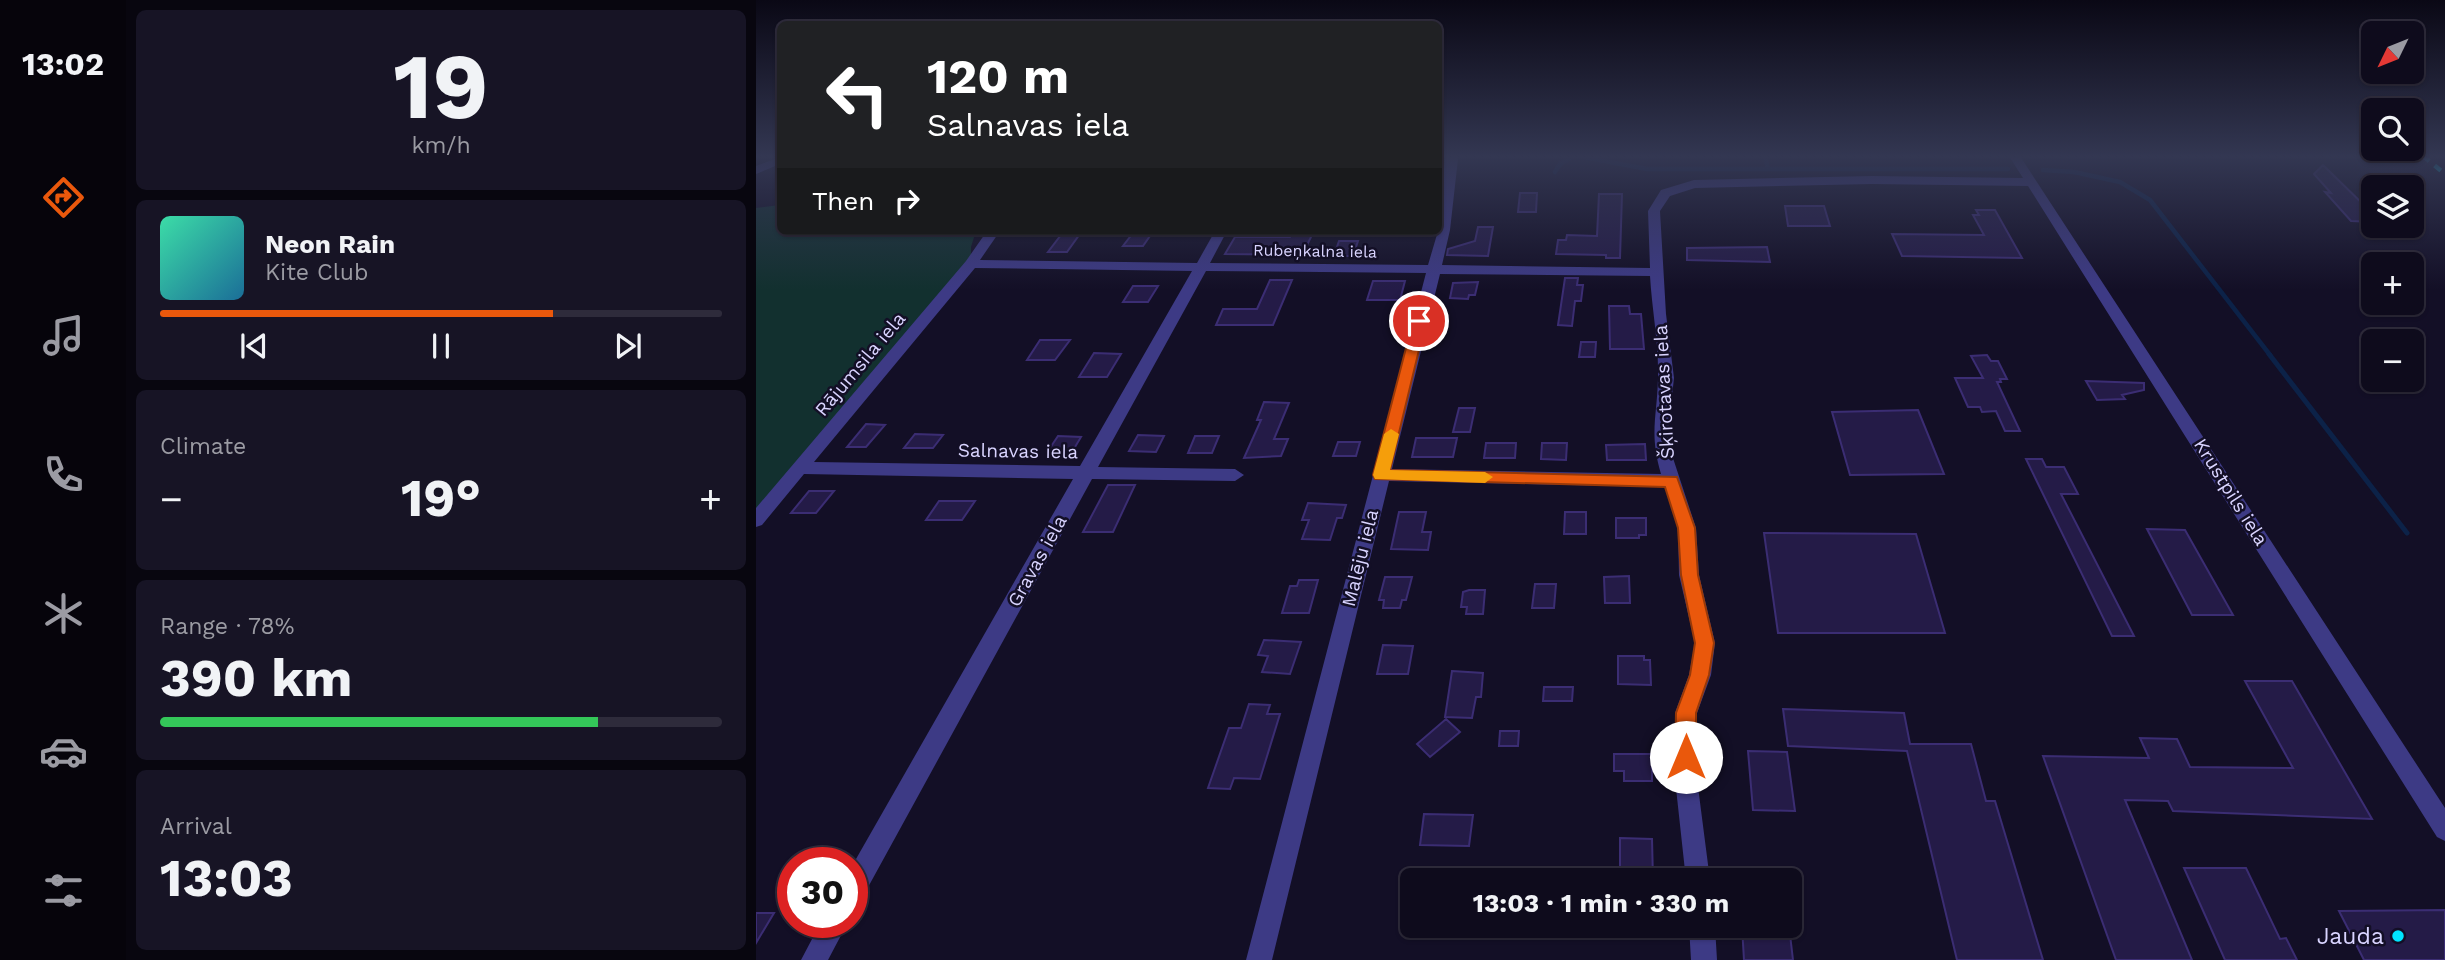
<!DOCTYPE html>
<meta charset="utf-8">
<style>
:root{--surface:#0e0b1c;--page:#171425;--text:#f1f3f6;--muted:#9b9ba3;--line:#2e2b3b;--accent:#ea580c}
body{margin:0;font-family:"Work Sans",sans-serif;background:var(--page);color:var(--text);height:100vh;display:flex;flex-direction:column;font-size:26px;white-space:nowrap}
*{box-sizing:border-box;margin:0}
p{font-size:23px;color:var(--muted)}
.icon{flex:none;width:38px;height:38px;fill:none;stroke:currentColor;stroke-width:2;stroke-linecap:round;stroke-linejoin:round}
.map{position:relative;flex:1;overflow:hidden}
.drawer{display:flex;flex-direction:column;gap:10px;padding:10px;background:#08060f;width:630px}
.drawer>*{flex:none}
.guide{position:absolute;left:21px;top:21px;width:665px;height:214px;border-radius:10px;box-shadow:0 2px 5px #0004,0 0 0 2px var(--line);background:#202124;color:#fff;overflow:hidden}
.needle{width:46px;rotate:227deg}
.buttons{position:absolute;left:1605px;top:21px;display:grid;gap:14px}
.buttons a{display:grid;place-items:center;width:63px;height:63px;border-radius:10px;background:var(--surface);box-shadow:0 2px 5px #0004,0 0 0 2px var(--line);font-size:35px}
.speed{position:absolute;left:21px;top:847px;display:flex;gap:14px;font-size:35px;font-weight:700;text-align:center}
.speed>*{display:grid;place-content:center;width:91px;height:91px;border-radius:50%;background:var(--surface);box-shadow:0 2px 5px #0004,0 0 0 2px var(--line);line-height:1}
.speed .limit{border:10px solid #d22;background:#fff;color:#111}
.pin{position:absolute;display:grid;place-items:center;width:60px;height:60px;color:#fff;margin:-30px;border:4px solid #fff;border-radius:50%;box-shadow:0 2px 7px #0007}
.me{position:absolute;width:77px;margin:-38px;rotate:0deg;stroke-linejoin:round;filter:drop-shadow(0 0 5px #0008)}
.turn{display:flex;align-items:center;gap:24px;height:147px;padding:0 35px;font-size:32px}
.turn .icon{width:91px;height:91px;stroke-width:2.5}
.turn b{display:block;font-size:49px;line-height:60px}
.then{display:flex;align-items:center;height:66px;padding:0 35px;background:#0003;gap:14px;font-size:26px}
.big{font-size:52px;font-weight:700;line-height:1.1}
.drawer .widget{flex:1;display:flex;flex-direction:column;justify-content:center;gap:10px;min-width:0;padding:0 24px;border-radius:10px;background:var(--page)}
.drawer .dial{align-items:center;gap:0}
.dial b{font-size:91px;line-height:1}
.song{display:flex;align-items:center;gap:21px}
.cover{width:84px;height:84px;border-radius:10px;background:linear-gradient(135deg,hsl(160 70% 55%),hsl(200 70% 35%))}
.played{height:7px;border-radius:4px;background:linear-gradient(90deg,var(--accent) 70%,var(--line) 70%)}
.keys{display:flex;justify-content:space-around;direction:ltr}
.heat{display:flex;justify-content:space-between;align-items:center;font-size:38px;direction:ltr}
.charge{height:10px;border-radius:5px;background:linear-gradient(90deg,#34c759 78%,var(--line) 0)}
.trip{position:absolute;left:644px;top:868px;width:402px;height:70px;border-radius:10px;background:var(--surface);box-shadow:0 2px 5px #0004,0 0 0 2px var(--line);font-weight:700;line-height:70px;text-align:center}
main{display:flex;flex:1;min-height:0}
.tabs{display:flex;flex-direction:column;width:126px;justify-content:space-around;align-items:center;background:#06040b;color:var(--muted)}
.tabs .icon{width:49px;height:49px}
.tabs .active{color:var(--accent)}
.tabs b{font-size:32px;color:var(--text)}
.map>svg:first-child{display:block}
.green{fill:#12302f}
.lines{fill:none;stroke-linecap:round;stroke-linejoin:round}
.stream-far1{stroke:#0c2248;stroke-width:4.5}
.stream{stroke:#0c2248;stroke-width:5}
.building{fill:#241b47;stroke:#3b2d73;stroke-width:2}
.minor{fill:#3d3a85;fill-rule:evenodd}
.rail{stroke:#00e5ff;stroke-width:4.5;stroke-dasharray:8 7;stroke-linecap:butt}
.route{fill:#ea580c;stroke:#983908;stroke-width:2}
.slow{fill:#f59e0b}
.poi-dot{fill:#00e5ff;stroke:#130f26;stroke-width:2.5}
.labels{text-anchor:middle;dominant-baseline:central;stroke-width:5;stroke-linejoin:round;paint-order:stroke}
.far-street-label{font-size:16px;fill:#d9d4ff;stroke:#130f26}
.street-label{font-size:19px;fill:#d9d4ff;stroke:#130f26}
.near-poi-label{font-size:23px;fill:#d9d4ff;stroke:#130f26;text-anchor:end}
</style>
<main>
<nav class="tabs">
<b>13:02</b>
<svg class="icon active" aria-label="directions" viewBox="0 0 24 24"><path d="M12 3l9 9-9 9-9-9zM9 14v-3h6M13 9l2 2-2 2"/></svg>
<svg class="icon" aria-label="music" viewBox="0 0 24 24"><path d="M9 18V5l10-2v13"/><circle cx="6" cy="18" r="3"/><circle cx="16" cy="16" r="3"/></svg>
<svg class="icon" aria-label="phone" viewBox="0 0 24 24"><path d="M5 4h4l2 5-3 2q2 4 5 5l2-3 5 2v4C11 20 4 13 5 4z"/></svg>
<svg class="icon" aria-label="climate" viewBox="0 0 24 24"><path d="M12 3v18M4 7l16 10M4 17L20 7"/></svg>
<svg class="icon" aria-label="car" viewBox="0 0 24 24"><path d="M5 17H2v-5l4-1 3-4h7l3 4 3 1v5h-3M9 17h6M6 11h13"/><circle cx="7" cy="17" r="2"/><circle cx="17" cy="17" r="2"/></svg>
<svg class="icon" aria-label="filters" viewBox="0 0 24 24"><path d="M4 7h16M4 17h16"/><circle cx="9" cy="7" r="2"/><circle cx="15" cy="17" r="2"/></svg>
</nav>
<section class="drawer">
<div class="widget dial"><b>19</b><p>km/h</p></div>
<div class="widget">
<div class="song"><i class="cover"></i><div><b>Neon Rain</b><p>Kite Club</p></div></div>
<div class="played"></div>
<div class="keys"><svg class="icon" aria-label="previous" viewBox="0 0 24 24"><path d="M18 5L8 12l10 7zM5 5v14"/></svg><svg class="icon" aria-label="pause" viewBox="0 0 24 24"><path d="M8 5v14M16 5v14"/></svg><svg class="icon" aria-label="next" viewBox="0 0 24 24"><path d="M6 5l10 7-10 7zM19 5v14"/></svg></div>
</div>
<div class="widget"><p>Climate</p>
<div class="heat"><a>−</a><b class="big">19°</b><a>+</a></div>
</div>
<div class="widget"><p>Range · 78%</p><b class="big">390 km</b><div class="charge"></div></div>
<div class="widget"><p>Arrival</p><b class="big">13:03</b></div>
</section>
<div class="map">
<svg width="1689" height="960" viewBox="0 0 1689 960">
<rect width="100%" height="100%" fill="#130f26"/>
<path class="green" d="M 24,205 L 24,231 L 220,231 L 215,247 L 215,264 L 0,520 L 0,208 Z"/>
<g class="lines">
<path class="stream-far1" d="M 822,156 L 891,169 L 1252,169
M 1009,156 L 1012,169
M 1287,170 L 1318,172 L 1364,182 L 1394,200 L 1514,355
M 799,172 L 804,164 L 817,156"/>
<path class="stream" d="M 1513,354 L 1651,533"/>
</g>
<path class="building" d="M 1567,165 L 1617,214 L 1617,222 L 1595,221 L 1569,192 L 1575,193 L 1558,174 Z
M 764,193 L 781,193 L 780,212 L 762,212 Z
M 843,194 L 866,194 L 864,258 L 850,258 L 850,255 L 800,254 L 802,240 L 810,240 L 811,235 L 841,236 Z
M 1029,206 L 1068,206 L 1074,226 L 1032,226 Z
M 1220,210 L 1239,210 L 1266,258 L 1146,256 L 1136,234 L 1228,235 L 1217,215 L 1223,215 Z
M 722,227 L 737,227 L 732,256 L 691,255 L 692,249 L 719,241 Z
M 308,231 L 326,231 L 311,252 L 292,252 Z
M 537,231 L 558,231 L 546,255 L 469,254 L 479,237 L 534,237 Z
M 377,233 L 396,233 L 387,246 L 367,246 Z
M 583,241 L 602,241 L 597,256 L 578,256 Z
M 1011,247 L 1014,262 L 931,260 L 931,248 Z
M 809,278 L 822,278 L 821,285 L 827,285 L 825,301 L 819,301 L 816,326 L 802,325 Z
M 514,280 L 536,280 L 517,325 L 460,325 L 467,309 L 501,309 Z
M 617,281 L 649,281 L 644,300 L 611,300 Z
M 722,282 L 719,295 L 713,295 L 712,299 L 694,298 L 697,283 Z
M 377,286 L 402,286 L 392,302 L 367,302 Z
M 853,306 L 873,306 L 874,314 L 885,314 L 888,349 L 854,349 Z
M 284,340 L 314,340 L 299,360 L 271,360 Z
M 825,342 L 840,342 L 839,357 L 823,357 Z
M 338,353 L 365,354 L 351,377 L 323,377 Z
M 1231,355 L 1235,361 L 1242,361 L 1251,379 L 1244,379 L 1245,382 L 1241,382 L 1264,431 L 1249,431 L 1240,411 L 1226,412 L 1224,407 L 1212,407 L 1199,378 L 1227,378 L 1215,356 Z
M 1330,381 L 1388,383 L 1388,390 L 1366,395 L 1369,399 L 1341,400 Z
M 508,402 L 533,403 L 518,439 L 532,439 L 525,456 L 488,458 L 505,420 L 501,420 Z
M 703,408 L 719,408 L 714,432 L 697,432 Z
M 1162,410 L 1188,474 L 1094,475 L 1076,412 Z
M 110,424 L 129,425 L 110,447 L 91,447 Z
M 159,434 L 187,435 L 177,448 L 148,448 Z
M 382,435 L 408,436 L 400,452 L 373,451 Z
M 302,436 L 325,437 L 316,452 L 292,451 Z
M 439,436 L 463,436 L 456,453 L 432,453 Z
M 660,438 L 701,438 L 697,457 L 656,457 Z
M 582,442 L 604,442 L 600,456 L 577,456 Z
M 730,443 L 760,443 L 759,458 L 728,458 Z
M 786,443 L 811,443 L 810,460 L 785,459 Z
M 889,444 L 890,460 L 851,460 L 850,445 Z
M 1270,459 L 1286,459 L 1290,467 L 1308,467 L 1322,494 L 1305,494 L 1378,636 L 1356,636 Z
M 352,485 L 379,485 L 357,532 L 327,532 Z
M 53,491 L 78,491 L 60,513 L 35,513 Z
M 183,501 L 219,501 L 206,520 L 170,520 Z
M 552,503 L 590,505 L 586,518 L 581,518 L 574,540 L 546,539 L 553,520 L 546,520 Z
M 643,512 L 670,512 L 666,532 L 675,532 L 672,550 L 635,549 Z
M 809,512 L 830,512 L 830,534 L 808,534 Z
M 860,518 L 890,518 L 890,535 L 883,535 L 883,538 L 860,538 Z
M 1391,529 L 1429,530 L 1477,615 L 1436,615 Z
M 1008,533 L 1160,534 L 1189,633 L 1022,633 Z
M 873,576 L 874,603 L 849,603 L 848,577 Z
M 629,577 L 656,577 L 650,600 L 646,600 L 644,608 L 627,608 L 628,600 L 623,600 Z
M 543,580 L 562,580 L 553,613 L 526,613 L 534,586 L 541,586 Z
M 779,584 L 800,584 L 798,608 L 776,608 Z
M 713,590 L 729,590 L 727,614 L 710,614 L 711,607 L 705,607 L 707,592 Z
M 508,640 L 545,642 L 534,674 L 506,672 L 512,656 L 502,655 Z
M 627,645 L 657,646 L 652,674 L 621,674 Z
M 862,656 L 888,656 L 888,660 L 894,660 L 895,685 L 862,684 Z
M 696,671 L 727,673 L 725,697 L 720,697 L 716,718 L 689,717 Z
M 1489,681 L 1536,681 L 1616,819 L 1417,811 L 1412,801 L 1369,800 L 1436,960 L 1360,960 L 1287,756 L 1393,758 L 1384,738 L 1421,739 L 1434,767 L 1537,768 Z
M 788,687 L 817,687 L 816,701 L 787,701 Z
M 493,704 L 514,705 L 511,714 L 524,714 L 504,779 L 478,778 L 474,789 L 452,788 L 473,728 L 485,728 Z
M 1027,709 L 1148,713 L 1154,744 L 1215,744 L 1230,801 L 1239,801 L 1287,960 L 1201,960 L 1151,751 L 1032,746 Z
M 690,719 L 704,732 L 674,757 L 661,744 Z
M 744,731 L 763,731 L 762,746 L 743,746 Z
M 992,751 L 1031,752 L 1039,811 L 997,810 Z
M 858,754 L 896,754 L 896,781 L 868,781 L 868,771 L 858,771 Z
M 668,814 L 717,815 L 713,846 L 664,845 Z
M 864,838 L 896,839 L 897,880 L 864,880 Z
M 1428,868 L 1490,868 L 1524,939 L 1530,938 L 1541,960 L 1469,960 Z
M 1689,910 L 1689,960 L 1608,960 L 1583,911 Z
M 0,913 L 18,913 L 0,943 Z
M 986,926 L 1033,926 L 1037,960 L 988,960 Z"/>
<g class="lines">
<path class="minor" d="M 689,156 L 699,156 L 702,159 L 694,230 L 686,265 L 894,268 L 892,211 L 905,190 L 938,180 L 1116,176 L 1267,178 L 1253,156 L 1264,156 L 1689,808 L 1689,841 L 1681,837 L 1272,186 L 1116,184 L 939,188 L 914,196 L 904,211 L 910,314 L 918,378 L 913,423 L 915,452 L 940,528 L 943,575 L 959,643 L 955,675 L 941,713 L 941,779 L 954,880 L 930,880 L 919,779 L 919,713 L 933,675 L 939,643 L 923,575 L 922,528 L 909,487 L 633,481 L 516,960 L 490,960 L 670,273 L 450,271 L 342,467 L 479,469 L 488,475 L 479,481 L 336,479 L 105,900 L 96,903 L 96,866 L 317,479 L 48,474 L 6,525 L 0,527 L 0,508 L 210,261 L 231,231 L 244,231 L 224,260 L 441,263 L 459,231 L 471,231 L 454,263 L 672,265 L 682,231 ZM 219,268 L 436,271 L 324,466 L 58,462 ZM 684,274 L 894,276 C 896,310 903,345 902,378 C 901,418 893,433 905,474 L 636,469 Z
M 24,157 L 24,164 L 0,174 L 0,166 Z
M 65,922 L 92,922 L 72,960 L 45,960 Z
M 933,926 L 959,926 L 961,960 L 935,960 Z"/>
<path class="rail" d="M 1667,156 L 1689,174"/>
</g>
<linearGradient id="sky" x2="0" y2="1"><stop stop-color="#0a0815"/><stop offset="0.54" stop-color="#333752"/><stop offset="1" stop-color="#333752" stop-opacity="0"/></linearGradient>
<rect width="1689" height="290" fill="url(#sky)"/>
<path class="route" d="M 663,317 L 670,321 L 634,470 L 921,477 L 939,528 L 942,575 L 958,643 L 953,675 L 940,713 L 940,757 L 937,763 L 930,766 L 922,763 L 919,757 L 920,713 L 934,675 L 939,643 L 925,575 L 922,528 L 909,487 L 619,479 L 617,475 L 657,321 Z"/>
<path class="slow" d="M 635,429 L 643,434 L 634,470 L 729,472 L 737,477 L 729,483 L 619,479 L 617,475 L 628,434 Z"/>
<circle class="poi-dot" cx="1642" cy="936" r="7"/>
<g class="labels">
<g class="far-street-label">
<text transform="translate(559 251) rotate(1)">Rubeņkalna iela</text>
</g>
<g class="street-label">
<text transform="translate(104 364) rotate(-50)">Rājumsila iela</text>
<text transform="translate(908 392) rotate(-93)">Šķirotavas iela</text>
<text transform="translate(262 451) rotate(1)">Salnavas iela</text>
<text transform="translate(1475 492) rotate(58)">Krustpils iela</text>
<text transform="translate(604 558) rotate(-76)">Malēju iela</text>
<text transform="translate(281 561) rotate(-61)">Gravas iela</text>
</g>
<g class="near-poi-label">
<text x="1628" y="936">Jauda</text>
</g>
</g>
</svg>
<div class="buttons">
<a><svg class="needle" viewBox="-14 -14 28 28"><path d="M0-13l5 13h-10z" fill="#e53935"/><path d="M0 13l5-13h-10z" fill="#9b9ba3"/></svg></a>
<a><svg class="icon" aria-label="search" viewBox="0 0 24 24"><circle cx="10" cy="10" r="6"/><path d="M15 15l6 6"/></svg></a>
<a><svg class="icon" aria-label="layers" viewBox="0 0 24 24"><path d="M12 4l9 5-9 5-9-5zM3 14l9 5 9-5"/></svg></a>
<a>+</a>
<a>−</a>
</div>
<div class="speed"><div class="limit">30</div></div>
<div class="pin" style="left:663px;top:321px;background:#d93025"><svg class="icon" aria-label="arrive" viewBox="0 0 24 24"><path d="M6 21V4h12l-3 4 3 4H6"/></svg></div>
<svg class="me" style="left:930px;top:757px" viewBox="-20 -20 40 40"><circle r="19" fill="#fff"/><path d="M0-13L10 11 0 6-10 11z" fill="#ea580c"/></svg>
<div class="trip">13:03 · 1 min · 330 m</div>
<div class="guide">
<div class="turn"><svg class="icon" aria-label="left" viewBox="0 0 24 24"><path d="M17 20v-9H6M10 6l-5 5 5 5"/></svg><div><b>120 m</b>Salnavas iela</div></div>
<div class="then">Then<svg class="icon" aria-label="right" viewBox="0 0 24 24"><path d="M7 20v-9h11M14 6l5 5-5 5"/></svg></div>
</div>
</div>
</main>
